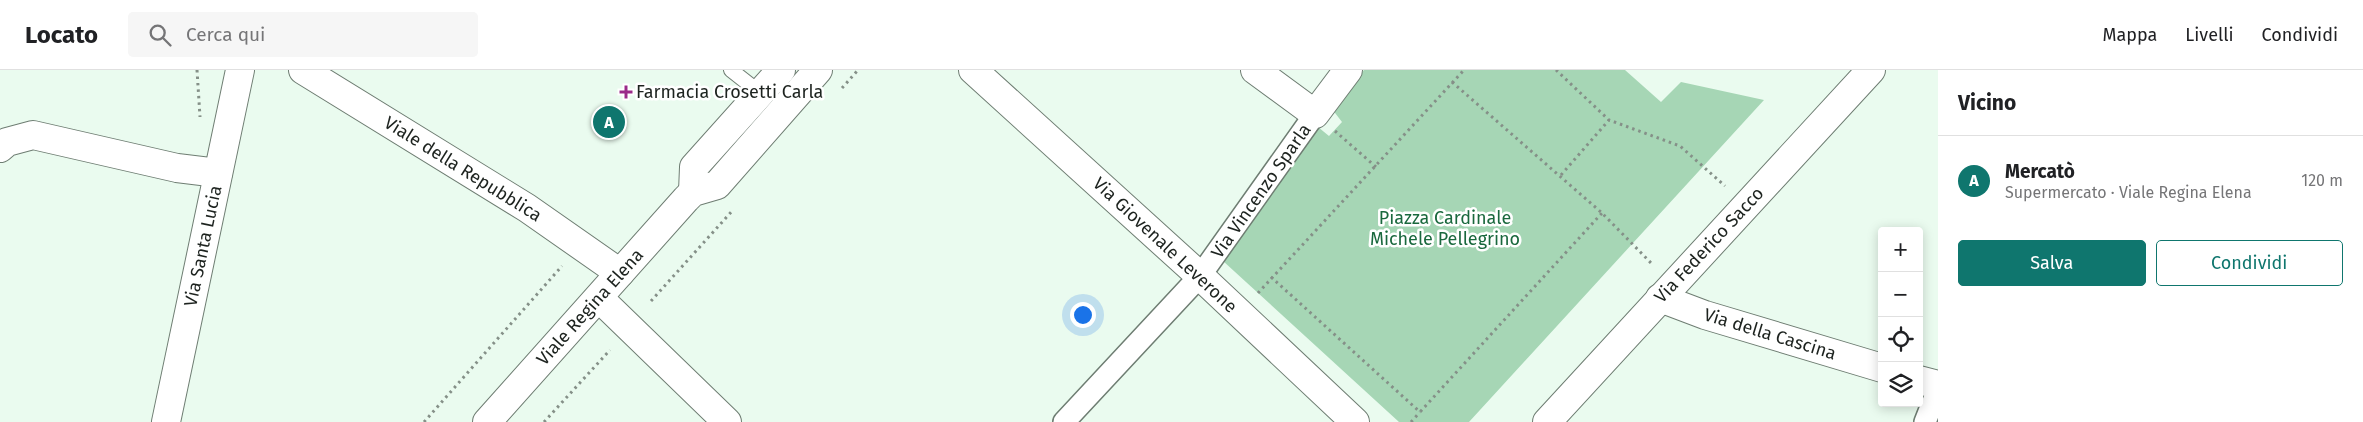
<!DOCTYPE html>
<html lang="it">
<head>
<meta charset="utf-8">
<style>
  :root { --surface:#fff; --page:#f6f6f6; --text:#202124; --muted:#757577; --line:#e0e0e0; --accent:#0f766e }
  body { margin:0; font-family:"Fira Sans",sans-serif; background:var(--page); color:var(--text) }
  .controls { position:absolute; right:15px; bottom:15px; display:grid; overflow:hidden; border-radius:5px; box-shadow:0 2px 12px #0003 }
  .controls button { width:45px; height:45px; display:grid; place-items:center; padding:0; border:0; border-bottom:1px solid var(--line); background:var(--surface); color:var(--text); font:25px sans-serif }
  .you { position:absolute; left:1082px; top:244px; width:18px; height:18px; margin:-12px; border:4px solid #fff; border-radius:50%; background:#1a73e8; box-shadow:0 0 0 8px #1a73e833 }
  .badge { display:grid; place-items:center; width:32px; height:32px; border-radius:50%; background:var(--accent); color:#fff; font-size:16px; font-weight:700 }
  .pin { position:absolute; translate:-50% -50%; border:2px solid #fff; box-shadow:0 1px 5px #0006 }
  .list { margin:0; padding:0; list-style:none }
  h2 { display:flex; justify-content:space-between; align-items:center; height:65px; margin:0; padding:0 20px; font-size:21px }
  h2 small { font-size:16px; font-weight:400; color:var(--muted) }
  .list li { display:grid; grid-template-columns:32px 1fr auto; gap:15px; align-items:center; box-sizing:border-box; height:90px; padding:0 20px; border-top:1px solid var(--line) }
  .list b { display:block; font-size:19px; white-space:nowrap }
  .list p { margin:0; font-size:16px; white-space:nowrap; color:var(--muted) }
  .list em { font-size:16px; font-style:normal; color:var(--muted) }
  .actions { display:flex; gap:10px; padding:15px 20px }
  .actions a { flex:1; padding:11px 0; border:1px solid var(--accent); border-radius:5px; text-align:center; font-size:18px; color:var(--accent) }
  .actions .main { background:var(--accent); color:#fff }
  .icon { flex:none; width:28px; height:28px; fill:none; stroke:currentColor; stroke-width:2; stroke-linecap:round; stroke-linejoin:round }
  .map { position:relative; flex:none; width:1938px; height:352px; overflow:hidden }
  header { display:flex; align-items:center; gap:30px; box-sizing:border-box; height:70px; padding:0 25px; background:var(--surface); border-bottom:1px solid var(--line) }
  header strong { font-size:24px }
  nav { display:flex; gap:28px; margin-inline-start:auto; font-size:18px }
  .search { width:350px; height:45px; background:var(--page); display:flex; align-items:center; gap:12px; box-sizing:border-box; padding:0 18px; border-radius:5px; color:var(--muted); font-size:19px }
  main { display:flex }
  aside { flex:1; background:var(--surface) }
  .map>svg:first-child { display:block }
</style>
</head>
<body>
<header>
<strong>Locato</strong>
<div class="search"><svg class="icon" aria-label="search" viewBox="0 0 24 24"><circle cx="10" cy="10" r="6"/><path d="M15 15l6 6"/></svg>Cerca qui</div>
<nav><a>Mappa</a><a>Livelli</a><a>Condividi</a></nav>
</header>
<main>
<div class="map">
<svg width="1938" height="352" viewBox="0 0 1938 352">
  <rect width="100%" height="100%" fill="#eafbef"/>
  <path fill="#a6d6b5" d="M1364,0H1625L1661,32L1681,12L1764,30L1469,352H1399L1223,191L1318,57L1329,66L1342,52L1332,39Z"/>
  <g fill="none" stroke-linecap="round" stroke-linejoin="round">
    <defs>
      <path id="service" d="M731,0L764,26"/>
      <g id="pedestrian">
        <path d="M1064,352L1200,206L1315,44"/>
        <path d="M1925,352L1938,319"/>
      </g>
      <g id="minor">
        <path d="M303,0L527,138L620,203"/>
        <path d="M973,0L1200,206L1355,352"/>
        <path d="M1255,0L1315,44L1348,0"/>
        <path d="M0,78L7,72L33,65L177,98L218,103"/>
        <path d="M599,228L727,352"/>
        <path d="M1660,228L1705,245L1882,298"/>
        <path d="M1919,310L1938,315"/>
        <path d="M166,352L240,0"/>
        <path d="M1547,352L1871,0"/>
      </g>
      <g id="secondary">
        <path d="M693,122L694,97L781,0"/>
        <path d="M487,352L686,129L693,122L717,115L818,0"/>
      </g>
    </defs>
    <use href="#service" stroke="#6e7d72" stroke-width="16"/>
    <use href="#pedestrian" stroke="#6e7d72" stroke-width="24"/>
    <use href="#minor" stroke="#6e7d72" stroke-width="30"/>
    <use href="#secondary" stroke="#6e7d72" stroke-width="30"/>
    <g stroke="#859088" stroke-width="3" stroke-dasharray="2.5 4" stroke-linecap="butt">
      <path d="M197,0L200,47"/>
      <path d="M1556,0L1609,50L1680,76L1725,116"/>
      <path d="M1452,12L1602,143L1653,195"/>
      <path d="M842,18L858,0"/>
      <path d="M1335,61L1376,97"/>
      <path d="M1561,105L1609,50"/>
      <path d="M1271,207L1420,342L1602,143"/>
      <path d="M1258,223L1464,0"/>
      <path d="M651,231L733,140"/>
      <path d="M424,352L562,196"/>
      <path d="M544,352L610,280"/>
      <path d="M1411,352L1420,342"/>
    </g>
    <use href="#service" stroke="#fff" stroke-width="14"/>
    <use href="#pedestrian" stroke="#fff" stroke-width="21"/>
    <use href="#minor" stroke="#fff" stroke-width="28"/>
    <use href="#secondary" stroke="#fff" stroke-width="28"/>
  </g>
  <path fill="#9a2a89" stroke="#fff" stroke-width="2" d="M623.5 14.5h5v5h5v5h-5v5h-5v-5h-5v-5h5z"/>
  <g text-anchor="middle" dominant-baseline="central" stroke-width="5" stroke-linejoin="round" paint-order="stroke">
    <g font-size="18" fill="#1d231f" stroke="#fff" text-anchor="start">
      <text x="636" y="22">Farmacia Crosetti Carla</text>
    </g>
    <g font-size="18" fill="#1d231f" stroke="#fff">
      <text transform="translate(463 99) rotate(32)">Viale della Repubblica</text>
      <text transform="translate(1261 121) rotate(-55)">Via Vincenzo Sparla</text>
      <text transform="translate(1165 175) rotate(43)">Via Giovenale Leverone</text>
      <text transform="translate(1709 175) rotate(-47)">Via Federico Sacco</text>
      <text transform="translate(203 176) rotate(-78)">Via Santa Lucia</text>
      <text transform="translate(590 237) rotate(-48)">Viale Regina Elena</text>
      <text transform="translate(1770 264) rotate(17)">Via della Cascina</text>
    </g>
    <g font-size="18" fill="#19683d" stroke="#fff">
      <text x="1445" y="148">Piazza Cardinale<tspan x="1445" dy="21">Michele Pellegrino</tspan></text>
    </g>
  </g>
</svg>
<div class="controls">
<button>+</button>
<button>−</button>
<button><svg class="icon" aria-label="locate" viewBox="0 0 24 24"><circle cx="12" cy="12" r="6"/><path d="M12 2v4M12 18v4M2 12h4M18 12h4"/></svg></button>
<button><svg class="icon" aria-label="layers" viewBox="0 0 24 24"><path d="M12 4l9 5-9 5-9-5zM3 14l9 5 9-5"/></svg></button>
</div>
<div class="you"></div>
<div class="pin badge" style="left:609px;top:52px">A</div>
</div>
<aside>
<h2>Vicino<small></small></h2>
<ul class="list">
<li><span class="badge">A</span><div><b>Mercatò</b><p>Supermercato · Viale Regina Elena</p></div><em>120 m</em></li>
</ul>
<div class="actions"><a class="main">Salva</a><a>Condividi</a></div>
</aside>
</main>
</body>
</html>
